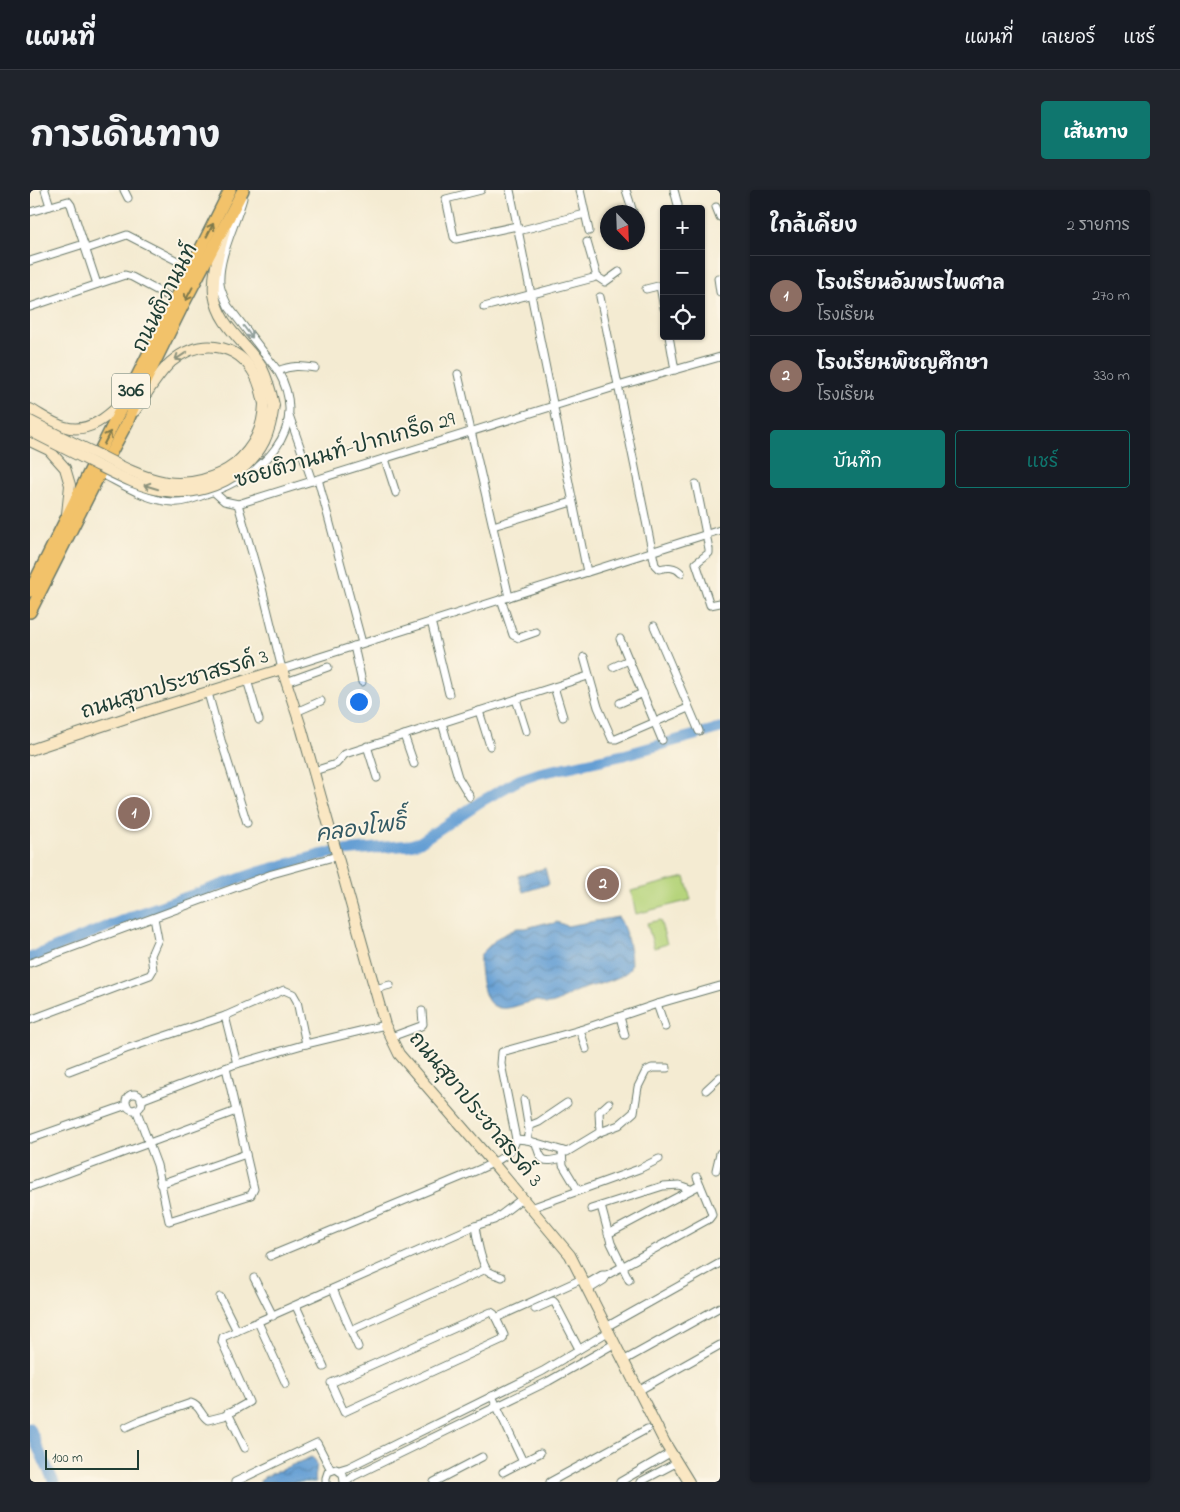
<!DOCTYPE html>
<html lang="th">
<head>
<meta charset="utf-8">
<style>
  :root { --surface:#171b24; --page:#20242c; --text:#f1f3f6; --muted:#9ea1a6; --line:#363941; --accent:#0f766e }
  body { margin:0; font-family:"Indie Flower","Playpen Sans Thai",sans-serif; background:var(--page); color:var(--text) }
  .controls { position:absolute; right:15px; top:15px; display:grid; overflow:hidden; border-radius:5px; box-shadow:0 1px 4px #0004 }
  .controls button { width:45px; height:45px; display:grid; place-items:center; padding:0; border:0; border-bottom:1px solid var(--line); background:var(--surface); color:var(--text); font:25px sans-serif }
  .compass { position:absolute; left:570px; top:15px; width:45px; height:45px; border-radius:50%; background:var(--surface); box-shadow:0 1px 4px #0004; rotate:157deg }
  .scale { position:absolute; left:15px; bottom:12px; width:94px; box-sizing:border-box; padding-left:5px; border:2px solid #1f3d34; border-top:0; font-size:14px; line-height:18px; white-space:nowrap; color:#1f3d34; -webkit-text-stroke:4px #fcf5e5; paint-order:stroke }
  .you { position:absolute; left:328px; top:511px; width:18px; height:18px; margin:-12px; border:4px solid #fff; border-radius:50%; background:#1a73e8; box-shadow:0 0 0 8px #1a73e833 }
  .badge { display:grid; place-items:center; width:32px; height:32px; border-radius:50%; background:var(--accent); color:#fff; font-size:16px; font-weight:700 }
  .pin { position:absolute; translate:-50% -50%; border:2px solid #fff; box-shadow:0 1px 5px #0006 }
  .list { margin:0; padding:0; list-style:none }
  h2 { display:flex; justify-content:space-between; align-items:center; height:65px; margin:0; padding:0 20px; font-size:21px }
  h2 small { font-size:16px; font-weight:400; color:var(--muted) }
  .list li { display:grid; grid-template-columns:32px 1fr auto; gap:15px; align-items:center; box-sizing:border-box; height:80px; padding:0 20px; border-top:1px solid var(--line) }
  .list b { display:block; font-size:19px; white-space:nowrap }
  .list p { margin:0; font-size:16px; white-space:nowrap; color:var(--muted) }
  .list em { font-size:16px; font-style:normal; color:var(--muted) }
  .actions { display:flex; gap:10px; padding:15px 20px }
  .actions a { flex:1; padding:11px 0; border:1px solid var(--accent); border-radius:5px; text-align:center; font-size:18px; color:var(--accent) }
  .actions .main { background:var(--accent); color:#fff }
  .icon { flex:none; width:28px; height:28px; fill:none; stroke:currentColor; stroke-width:2; stroke-linecap:round; stroke-linejoin:round }
  .map { position:relative; flex:none; width:690px; height:1292px; overflow:hidden; border-radius:5px }
  header { display:flex; align-items:center; gap:30px; box-sizing:border-box; height:70px; padding:0 25px; background:var(--surface); border-bottom:1px solid var(--line) }
  header strong { font-size:24px }
  nav { display:flex; gap:28px; margin-inline-start:auto; font-size:18px }
  .intro { display:flex; align-items:center; justify-content:space-between; box-sizing:border-box; height:120px; padding:0 30px }
  h1 { margin:0; font-size:35px }
  .button { padding:12px 22px; border-radius:5px; background:var(--accent); color:#fff; font-size:18px; font-weight:700 }
  main { display:flex; gap:30px; padding:0 30px }
  aside { flex:1; background:var(--surface); border-radius:5px; box-shadow:0 1px 4px #0004 }
  .map>svg:first-child { display:block }
</style>
</head>
<body>
<header>
<strong>แผนที่</strong>
<nav><a>แผนที่</a><a>เลเยอร์</a><a>แชร์</a></nav>
</header>
<div class="intro"><h1>การเดินทาง</h1><a class="button">เส้นทาง</a></div>
<main>
<div class="map">
<svg width="690" height="1292" viewBox="0 0 690 1292">
  <defs>
    <pattern id="water-waves" width="16" height="10" patternUnits="userSpaceOnUse" patternTransform="scale(1.25)"><rect width="16" height="10" fill="#659fd4"/><path d="M0 5q4-4 8 0t8 0" fill="none" stroke="#5383ad"/></pattern>
  </defs>
  <rect width="100%" height="100%" fill="#fcf5e5"/>
  <filter id="ink" filterUnits="userSpaceOnUse"><feTurbulence type="fractalNoise" baseFrequency=".02" numOctaves="2"/><feDisplacementMap in="SourceGraphic" scale="10" xChannelSelector="R" yChannelSelector="G"/><feConvolveMatrix kernelMatrix="1 2 1 2 8 2 1 2 1" color-interpolation-filters="sRGB"/></filter>
  <filter id="wash" filterUnits="userSpaceOnUse"><feTurbulence type="fractalNoise" baseFrequency=".0096" numOctaves="4" result="noise"/><feDisplacementMap in="SourceGraphic" scale="20" xChannelSelector="R" yChannelSelector="G"/><feGaussianBlur stdDeviation="1.12" result="paint"/><feColorMatrix in="noise" values="0 0 0 0 0 0 0 0 0 0 0 0 0 0 0 0 0 1.4 0 .05"/><feComposite in="paint" operator="in"/></filter>
  <g filter="url(#wash)">
    <rect width="100%" height="100%" fill="#f4ebd2"/>
    <g fill="#b6d47b" stroke="#6a8858">
      <path d="M655,687L661,710L606,724L601,701Z"/>
      <path d="M630,730L637,754L624,758L617,733Z"/>
    </g>
    <g fill="url(#water-waves)" stroke="#426e84">
      <path d="M515,678L519,694L493,702L488,686Z"/>
      <path d="M588,727C595,733 605,774 599,780C586,793 558,795 542,803C535,807 527,814 518,814C515,815 511,811 508,811C492,811 474,826 460,813C452,805 449,777 450,765L467,748L487,738H496L515,733L521,734L527,732L537,736Z"/>
      <path d="M281,1267C292,1272 283,1283 286,1292H229L234,1287Z"/>
    </g>
    <g fill="none" stroke-linecap="round" stroke-linejoin="round">
      <g stroke="#659fd4" stroke-width="11">
        <path d="M0,768L108,724L229,682L290,665L312,661L380,655L390,652L450,612L489,590L510,583L594,565L690,538"/>
        <path d="M0,1238L7,1256L24,1292"/>
      </g>
    </g>
  </g>
  <g filter="url(#ink)">
    <g fill="none" stroke-linecap="round" stroke-linejoin="round">
      <defs>
        <g id="street">
          <path d="M15,0L20,16"/>
          <path d="M94,0L98,8"/>
          <path d="M451,0L416,9L424,47L426,49L487,36"/>
          <path d="M480,0L557,382"/>
          <path d="M550,0L559,41"/>
          <path d="M596,0L603,22"/>
          <path d="M644,0L648,15"/>
          <path d="M686,17L690,27"/>
          <path d="M0,22L38,11L41,15L67,94"/>
          <path d="M488,41L555,24"/>
          <path d="M56,59L97,45L161,78"/>
          <path d="M0,71L54,54"/>
          <path d="M566,86L575,92L589,82"/>
          <path d="M688,88L690,102"/>
          <path d="M630,96L634,118"/>
          <path d="M616,99L632,95"/>
          <path d="M570,107L625,375L629,379C637,377 645,376 651,383"/>
          <path d="M0,117L95,85L102,87L145,110"/>
          <path d="M454,117L563,88L566,86V83L557,52"/>
          <path d="M639,146L645,180"/>
          <path d="M248,181C261,175 271,176 285,178"/>
          <path d="M428,184L479,407"/>
          <path d="M259,225L282,291"/>
          <path d="M355,269L366,303"/>
          <path d="M70,283C92,294 117,311 143,312C154,313 166,308 176,304C231,287 282,241 248,181L198,116C195,109 191,102 190,94C188,67 206,34 213,8"/>
          <path d="M288,289L332,453"/>
          <path d="M666,294L679,359V363L666,373L680,415L690,413"/>
          <path d="M184,302L194,311L208,314L588,196L690,167"/>
          <path d="M208,314L232,398L252,479L690,340"/>
          <path d="M463,336L542,312"/>
          <path d="M471,409L483,445L489,448L506,442"/>
          <path d="M401,431L419,504"/>
          <path d="M624,436L669,541"/>
          <path d="M590,449L632,550"/>
          <path d="M324,456L332,492"/>
          <path d="M554,467L568,517L582,549H586L658,518"/>
          <path d="M583,477L599,470"/>
          <path d="M217,490L229,530"/>
          <path d="M256,492L298,477"/>
          <path d="M524,497L533,527"/>
          <path d="M178,503L191,550L217,633"/>
          <path d="M486,509L496,541"/>
          <path d="M590,513L613,503"/>
          <path d="M449,521L460,556"/>
          <path d="M266,522L291,511"/>
          <path d="M412,533L428,587L440,607"/>
          <path d="M374,545L384,574"/>
          <path d="M337,556L347,588"/>
          <path d="M284,581L306,574L315,564L558,486"/>
          <path d="M0,773L242,684L307,666"/>
          <path d="M345,799L360,795"/>
          <path d="M627,814L635,837"/>
          <path d="M590,827L595,845"/>
          <path d="M0,830L120,785L123,780L121,765L128,749L124,728"/>
          <path d="M550,840L556,859"/>
          <path d="M361,847L391,836L393,834L392,821"/>
          <path d="M207,874L195,826L254,800L263,804L267,811L276,854"/>
          <path d="M39,881L96,859L195,826"/>
          <path d="M676,900L690,887"/>
          <circle cx="104" cy="912" r="8"/>
          <path d="M111,910L203,875L276,854L355,835"/>
          <path d="M494,910L499,940L497,950"/>
          <path d="M106,919L127,975L139,1031L221,1005L224,999L196,878"/>
          <path d="M499,936L509,932L537,913"/>
          <path d="M570,942L589,935L604,922L608,897L616,881L622,878H637"/>
          <path d="M0,949L97,915"/>
          <path d="M486,949L497,950L537,962L570,942L569,922L579,913"/>
          <path d="M506,953C511,972 513,973 532,968"/>
          <path d="M532,961L533,975L548,1000"/>
          <path d="M686,980L690,963"/>
          <path d="M130,994L216,964"/>
          <path d="M0,997L206,921"/>
          <path d="M571,1016L581,1053L599,1090"/>
          <path d="M501,1018L609,979L629,969"/>
          <path d="M561,1019L633,996L649,995L660,999"/>
          <path d="M445,1036C447,1049 450,1070 457,1080C461,1084 467,1085 472,1087"/>
          <path d="M578,1044L670,995"/>
          <path d="M240,1066L448,980C461,974 484,965 486,949L471,874L472,862L550,840L627,814L690,796"/>
          <path d="M224,1088L243,1126"/>
          <path d="M555,1095L572,1085H577L679,1029L682,1025L681,1021L667,987"/>
          <path d="M303,1099L328,1157"/>
          <path d="M558,1100L574,1090L577,1085"/>
          <path d="M190,1107L207,1141"/>
          <path d="M266,1116L294,1177"/>
          <path d="M505,1119L523,1111L525,1113L549,1159"/>
          <path d="M461,1122L464,1124L474,1145L473,1149L314,1222L301,1193Z"/>
          <path d="M466,1128L552,1089"/>
          <path d="M228,1132L256,1194"/>
          <path d="M576,1137L690,1073"/>
          <path d="M321,1140L456,1079"/>
          <path d="M593,1171L690,1117"/>
          <path d="M608,1201L690,1155"/>
          <path d="M462,1206L493,1272"/>
          <path d="M198,1223L215,1258"/>
          <path d="M96,1237L109,1231L161,1213C171,1216 170,1225 178,1230L194,1226L219,1212L192,1152L193,1147L445,1036L464,1030L493,1008"/>
          <path d="M309,1280L319,1277L513,1181L578,1142"/>
          <path d="M473,1282L510,1263"/>
          <path d="M205,1292L287,1253L301,1280"/>
          <path d="M296,1292V1288L298,1282L306,1279L313,1284L314,1292"/>
          <path d="M316,1292L324,1286L519,1191L584,1154"/>
          <path d="M404,1292L452,1267"/>
          <path d="M520,1292L617,1239"/>
          <path d="M590,1292L640,1263"/>
          <path d="M610,1292L646,1273"/>
        </g>
        <g id="secondary">
          <path d="M195,40C190,60 182,83 184,104C189,137 216,152 232,178C238,190 241,202 244,215"/>
          <path d="M0,219C11,225 23,234 35,237C59,244 78,226 94,211"/>
          <path d="M105,221C116,205 127,185 141,172C169,148 207,152 225,185C230,194 232,204 234,214"/>
          <path d="M0,251L19,260L35,278L40,295L37,324"/>
          <path d="M0,560L120,520L252,479L272,540L355,835L369,864L463,973L540,1065L635,1253L659,1292"/>
        </g>
        <g id="primary">
          <path d="M0,401L200,0"/>
          <path d="M0,422L70,283L97,233L109,204L153,115L213,0"/>
        </g>
      </defs>
      <use href="#street" stroke="#6a7a6b" stroke-width="9"/>
      <use href="#secondary" stroke="#6a7a6b" stroke-width="12"/>
      <use href="#primary" stroke="#6a7a6b" stroke-width="14"/>
      <use href="#street" stroke="#fff" stroke-width="7"/>
      <use href="#secondary" stroke="#fae7c3" stroke-width="10"/>
      <use href="#primary" stroke="#f2c26a" stroke-width="11"/>
      <defs>
        <g id="secondary-bridge">
          <path d="M0,231C23,243 46,254 69,265C90,276 113,288 136,292C159,296 187,288 205,274C224,257 233,239 234,214"/>
          <path d="M0,241C22,252 43,263 65,274C87,285 111,298 136,301C161,305 191,297 211,280C233,261 240,244 244,215"/>
        </g>
      </defs>
      <use href="#secondary-bridge" stroke="#6a7a6b" stroke-width="12" stroke-linecap="butt"/>
      <use href="#secondary-bridge" stroke="#fae7c3" stroke-width="10"/>
    </g>
    <defs><path id="oneway-shaft" d="M-6 0H5M1.5-3L5.5 0L1.5 3" fill="none" stroke-width="1.6" stroke-linecap="round" stroke-linejoin="round" transform="scale(1.25)"/></defs>
    <g stroke="#7e794c">
      <use href="#oneway-shaft" transform="translate(180 40) rotate(-63)"/>
      <use href="#oneway-shaft" transform="translate(159 104) rotate(118)"/>
      <use href="#oneway-shaft" transform="translate(77 248) rotate(-63)"/>
    </g>
    <use stroke="#8f9e9a" href="#oneway-shaft" transform="translate(218 142) rotate(53)"/>
    <g stroke="#8c927c">
      <use href="#oneway-shaft" transform="translate(151 166) rotate(146)"/>
      <use href="#oneway-shaft" transform="translate(121 297) rotate(-163)"/>
    </g>
  </g>
  <g text-anchor="middle" dominant-baseline="central" stroke-width="4" stroke-linejoin="round" paint-order="stroke">
    <rect fill="#fcf5e5" stroke="#617469" stroke-width="1" x="82" y="183.5" width="38" height="35" rx="4"/>
    <g font-size="20" font-weight="bold" fill="#1f3d34">
      <text x="101" y="201">306</text>
    </g>
    <g font-size="21" fill="#1f3d34" stroke="#fcf5e5">
      <text transform="translate(136 108) rotate(-63)">ถนนติวานนท์</text>
      <text transform="translate(315 261) rotate(-16)">ซอยติวานนท์-ปากเกร็ด 29</text>
      <text transform="translate(145 495) rotate(-17)">ถนนสุขาประชาสรรค์ 3</text>
      <text transform="translate(445 920) rotate(50)">ถนนสุขาประชาสรรค์ 3</text>
    </g>
    <g font-size="22" font-style="italic" fill="#345a64" stroke="#fcf5e5">
      <text transform="translate(331 640) rotate(-8)">คลองโพธิ์</text>
    </g>
  </g>
</svg>
<div class="controls">
<button>+</button>
<button>−</button>
<button><svg class="icon" aria-label="locate" viewBox="0 0 24 24"><circle cx="12" cy="12" r="6"/><path d="M12 2v4M12 18v4M2 12h4M18 12h4"/></svg></button>
</div>
<svg class="compass" viewBox="-18 -18 36 36"><path d="M0-13l5 13h-10z" fill="#e53935"/><path d="M0 13l5-13h-10z" fill="#9ea1a6"/></svg>
<div class="scale">100 m</div>
<div class="you"></div>
<div class="pin badge" style="left:104px;top:623px;background:#8d6e63">1</div>
<div class="pin badge" style="left:573px;top:694px;background:#8d6e63">2</div>
</div>
<aside>
<h2>ใกล้เคียง<small>2 รายการ</small></h2>
<ul class="list">
<li><span class="badge" style="background:#8d6e63">1</span><div><b>โรงเรียนอัมพรไพศาล</b><p>โรงเรียน</p></div><em>270 m</em></li>
<li><span class="badge" style="background:#8d6e63">2</span><div><b>โรงเรียนพิชญศึกษา</b><p>โรงเรียน</p></div><em>330 m</em></li>
</ul>
<div class="actions"><a class="main">บันทึก</a><a>แชร์</a></div>
</aside>
</main>
</body>
</html>
